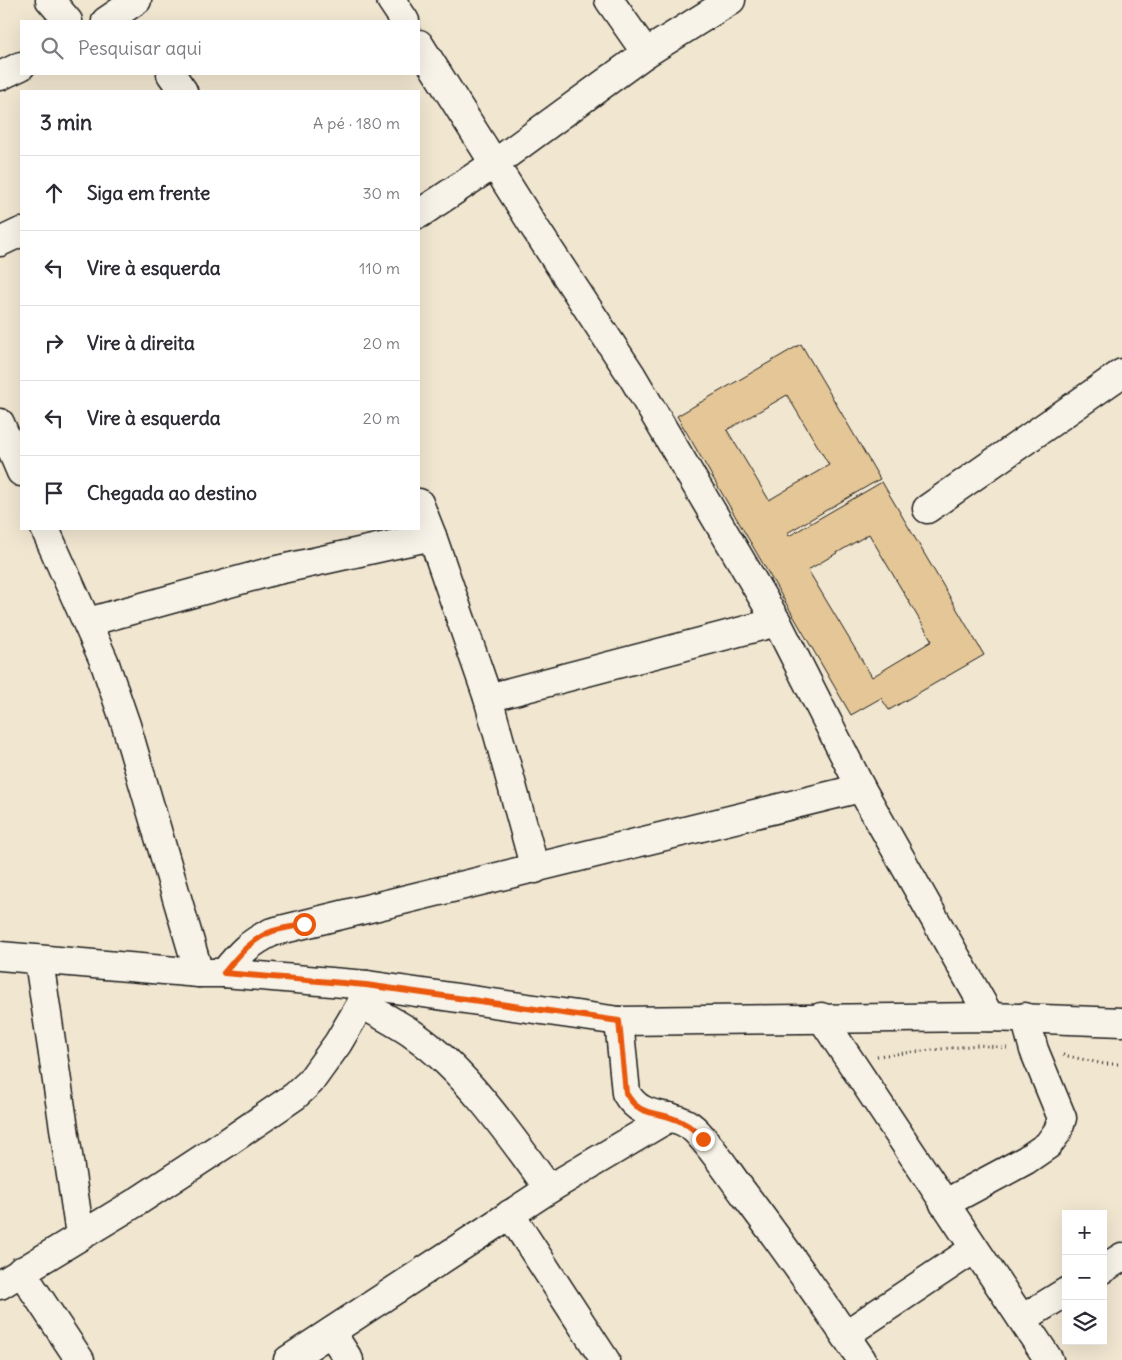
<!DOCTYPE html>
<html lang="pt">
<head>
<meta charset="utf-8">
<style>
  :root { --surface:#fff; --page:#f2f2f3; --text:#2b2b33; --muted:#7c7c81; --line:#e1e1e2 }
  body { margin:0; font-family:Delius,sans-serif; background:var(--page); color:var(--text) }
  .controls { position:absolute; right:15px; bottom:15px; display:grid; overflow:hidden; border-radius:0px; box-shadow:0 5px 20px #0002 }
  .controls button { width:45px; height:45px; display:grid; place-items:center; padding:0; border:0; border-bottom:1px solid var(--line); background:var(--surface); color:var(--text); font:25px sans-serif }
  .stop { position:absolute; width:15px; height:15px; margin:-11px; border:4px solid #ea580c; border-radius:50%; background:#fff }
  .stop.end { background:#ea580c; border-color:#fff; box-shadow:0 1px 5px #0008 }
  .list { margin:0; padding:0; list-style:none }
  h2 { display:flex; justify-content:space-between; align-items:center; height:65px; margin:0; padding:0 20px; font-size:21px }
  h2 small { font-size:16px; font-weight:400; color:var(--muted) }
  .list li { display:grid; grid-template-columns:32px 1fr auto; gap:15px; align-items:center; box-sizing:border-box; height:75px; padding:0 20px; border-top:1px solid var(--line) }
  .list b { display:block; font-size:19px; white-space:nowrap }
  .list em { font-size:16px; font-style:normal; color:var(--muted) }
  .icon { flex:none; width:28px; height:28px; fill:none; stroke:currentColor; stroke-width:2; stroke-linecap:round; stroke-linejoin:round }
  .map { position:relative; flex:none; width:1122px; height:1360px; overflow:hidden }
  .search { position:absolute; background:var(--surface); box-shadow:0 5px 20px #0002; left:20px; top:20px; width:400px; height:55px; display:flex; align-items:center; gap:12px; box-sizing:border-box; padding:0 18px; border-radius:0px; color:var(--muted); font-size:19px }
  .panel { position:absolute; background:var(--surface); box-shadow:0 5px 20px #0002; left:20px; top:90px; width:400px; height:440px; border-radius:0px }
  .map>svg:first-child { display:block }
</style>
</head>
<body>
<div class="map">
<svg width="1122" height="1360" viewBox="0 0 1122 1360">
  <rect width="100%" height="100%" fill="#f1e6d0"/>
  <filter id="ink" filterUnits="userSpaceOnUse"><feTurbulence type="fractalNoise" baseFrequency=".02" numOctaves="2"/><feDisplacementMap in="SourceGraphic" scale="10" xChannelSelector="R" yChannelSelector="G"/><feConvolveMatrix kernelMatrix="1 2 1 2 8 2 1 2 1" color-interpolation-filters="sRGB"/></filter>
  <g filter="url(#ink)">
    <path fill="#e4c697" stroke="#1c1c1c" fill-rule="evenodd" d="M801,344L880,479L787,533L789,536L882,482L984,655L889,710L881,698L851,715L677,416ZM787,395L829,465L769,500L727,430ZM869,534L932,641L872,677L808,570Z"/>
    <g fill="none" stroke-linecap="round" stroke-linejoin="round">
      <defs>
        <g id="minor">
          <path d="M50,0L68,21"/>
          <path d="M391,0L405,21"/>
          <path d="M609,0L646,53"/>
          <path d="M106,21L137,0"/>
          <path d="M419,44L533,225L632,376L777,622L861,788L990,1017"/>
          <path d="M171,74L183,91"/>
          <path d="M0,76L21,66"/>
          <path d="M419,214L494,164L646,53L731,0"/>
          <path d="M0,242L21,232"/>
          <path d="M0,423L21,472"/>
          <path d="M419,503L432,536L488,698L535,869"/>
          <path d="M927,509L1122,373"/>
          <path d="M45,529L104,661L126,725L199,973"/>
          <path d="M88,622L273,571L432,536"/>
          <path d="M488,698L777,622"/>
          <path d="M0,956L199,973H224L367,985L619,1021L990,1017L1122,1022"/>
          <path d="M39,961L80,1235"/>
          <path d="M224,973C240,953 249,943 272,932L861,788"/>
          <path d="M361,1004C379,1014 397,1023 414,1035C465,1070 513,1139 549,1189"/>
          <path d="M821,1017L1049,1360"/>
          <path d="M619,1021L626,1093C644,1125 676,1108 697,1132C715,1151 729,1174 745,1195C786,1249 824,1304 862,1360"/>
          <path d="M944,1204L1026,1160L1048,1145L1058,1131L1062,1118L1034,1050L1025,1017"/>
          <path d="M510,1214L605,1360"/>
          <path d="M1103,1269L1122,1257"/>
          <path d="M21,1271L80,1360"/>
          <path d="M0,1285L135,1203L225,1144L295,1096L310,1082L338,1043L361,1004L367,985"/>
          <path d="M1022,1319L1066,1292"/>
          <path d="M331,1332L349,1360"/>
          <path d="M845,1335L974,1249"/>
          <path d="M288,1360L549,1189L670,1117"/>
        </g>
      </defs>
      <use href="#minor" stroke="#1c1c1c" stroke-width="31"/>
      <g stroke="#1c1c1c" stroke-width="3" stroke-dasharray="1 4" stroke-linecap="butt">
        <path d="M1063,1055L1104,1064H1122"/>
        <path d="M877,1056L978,1045L1007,1048"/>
      </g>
      <use href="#minor" stroke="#f7f3e8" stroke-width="28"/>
    </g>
  </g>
  <g fill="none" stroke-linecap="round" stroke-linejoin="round" filter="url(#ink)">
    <path stroke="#ea580c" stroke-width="6" d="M304,924C294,927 282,928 273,931C251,939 238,956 224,973L366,985L619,1021L626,1093C638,1114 649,1111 669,1117C683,1121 694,1128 703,1139"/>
  </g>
</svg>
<div class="controls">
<button>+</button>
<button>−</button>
<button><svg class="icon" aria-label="layers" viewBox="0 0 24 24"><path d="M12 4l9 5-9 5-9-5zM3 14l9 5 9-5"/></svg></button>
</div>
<div class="stop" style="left:304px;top:924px"></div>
<div class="stop end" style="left:703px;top:1139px"></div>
<div class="search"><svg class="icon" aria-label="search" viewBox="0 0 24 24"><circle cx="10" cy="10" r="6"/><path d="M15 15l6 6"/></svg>Pesquisar aqui</div>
<section class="panel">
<h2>3 min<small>A pé · 180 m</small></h2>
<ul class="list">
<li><svg class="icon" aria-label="ahead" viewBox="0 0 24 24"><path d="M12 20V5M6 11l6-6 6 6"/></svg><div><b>Siga em frente</b></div><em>30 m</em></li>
<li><svg class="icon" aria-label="left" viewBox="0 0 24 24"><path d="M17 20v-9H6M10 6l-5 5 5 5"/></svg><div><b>Vire à esquerda</b></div><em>110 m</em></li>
<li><svg class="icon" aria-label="right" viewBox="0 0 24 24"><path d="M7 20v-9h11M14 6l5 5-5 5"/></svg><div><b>Vire à direita</b></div><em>20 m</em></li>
<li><svg class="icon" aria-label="left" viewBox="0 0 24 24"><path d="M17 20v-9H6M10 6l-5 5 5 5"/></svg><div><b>Vire à esquerda</b></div><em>20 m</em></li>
<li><svg class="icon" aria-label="arrive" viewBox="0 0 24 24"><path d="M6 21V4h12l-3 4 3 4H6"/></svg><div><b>Chegada ao destino</b></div></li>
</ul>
</section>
</div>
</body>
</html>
